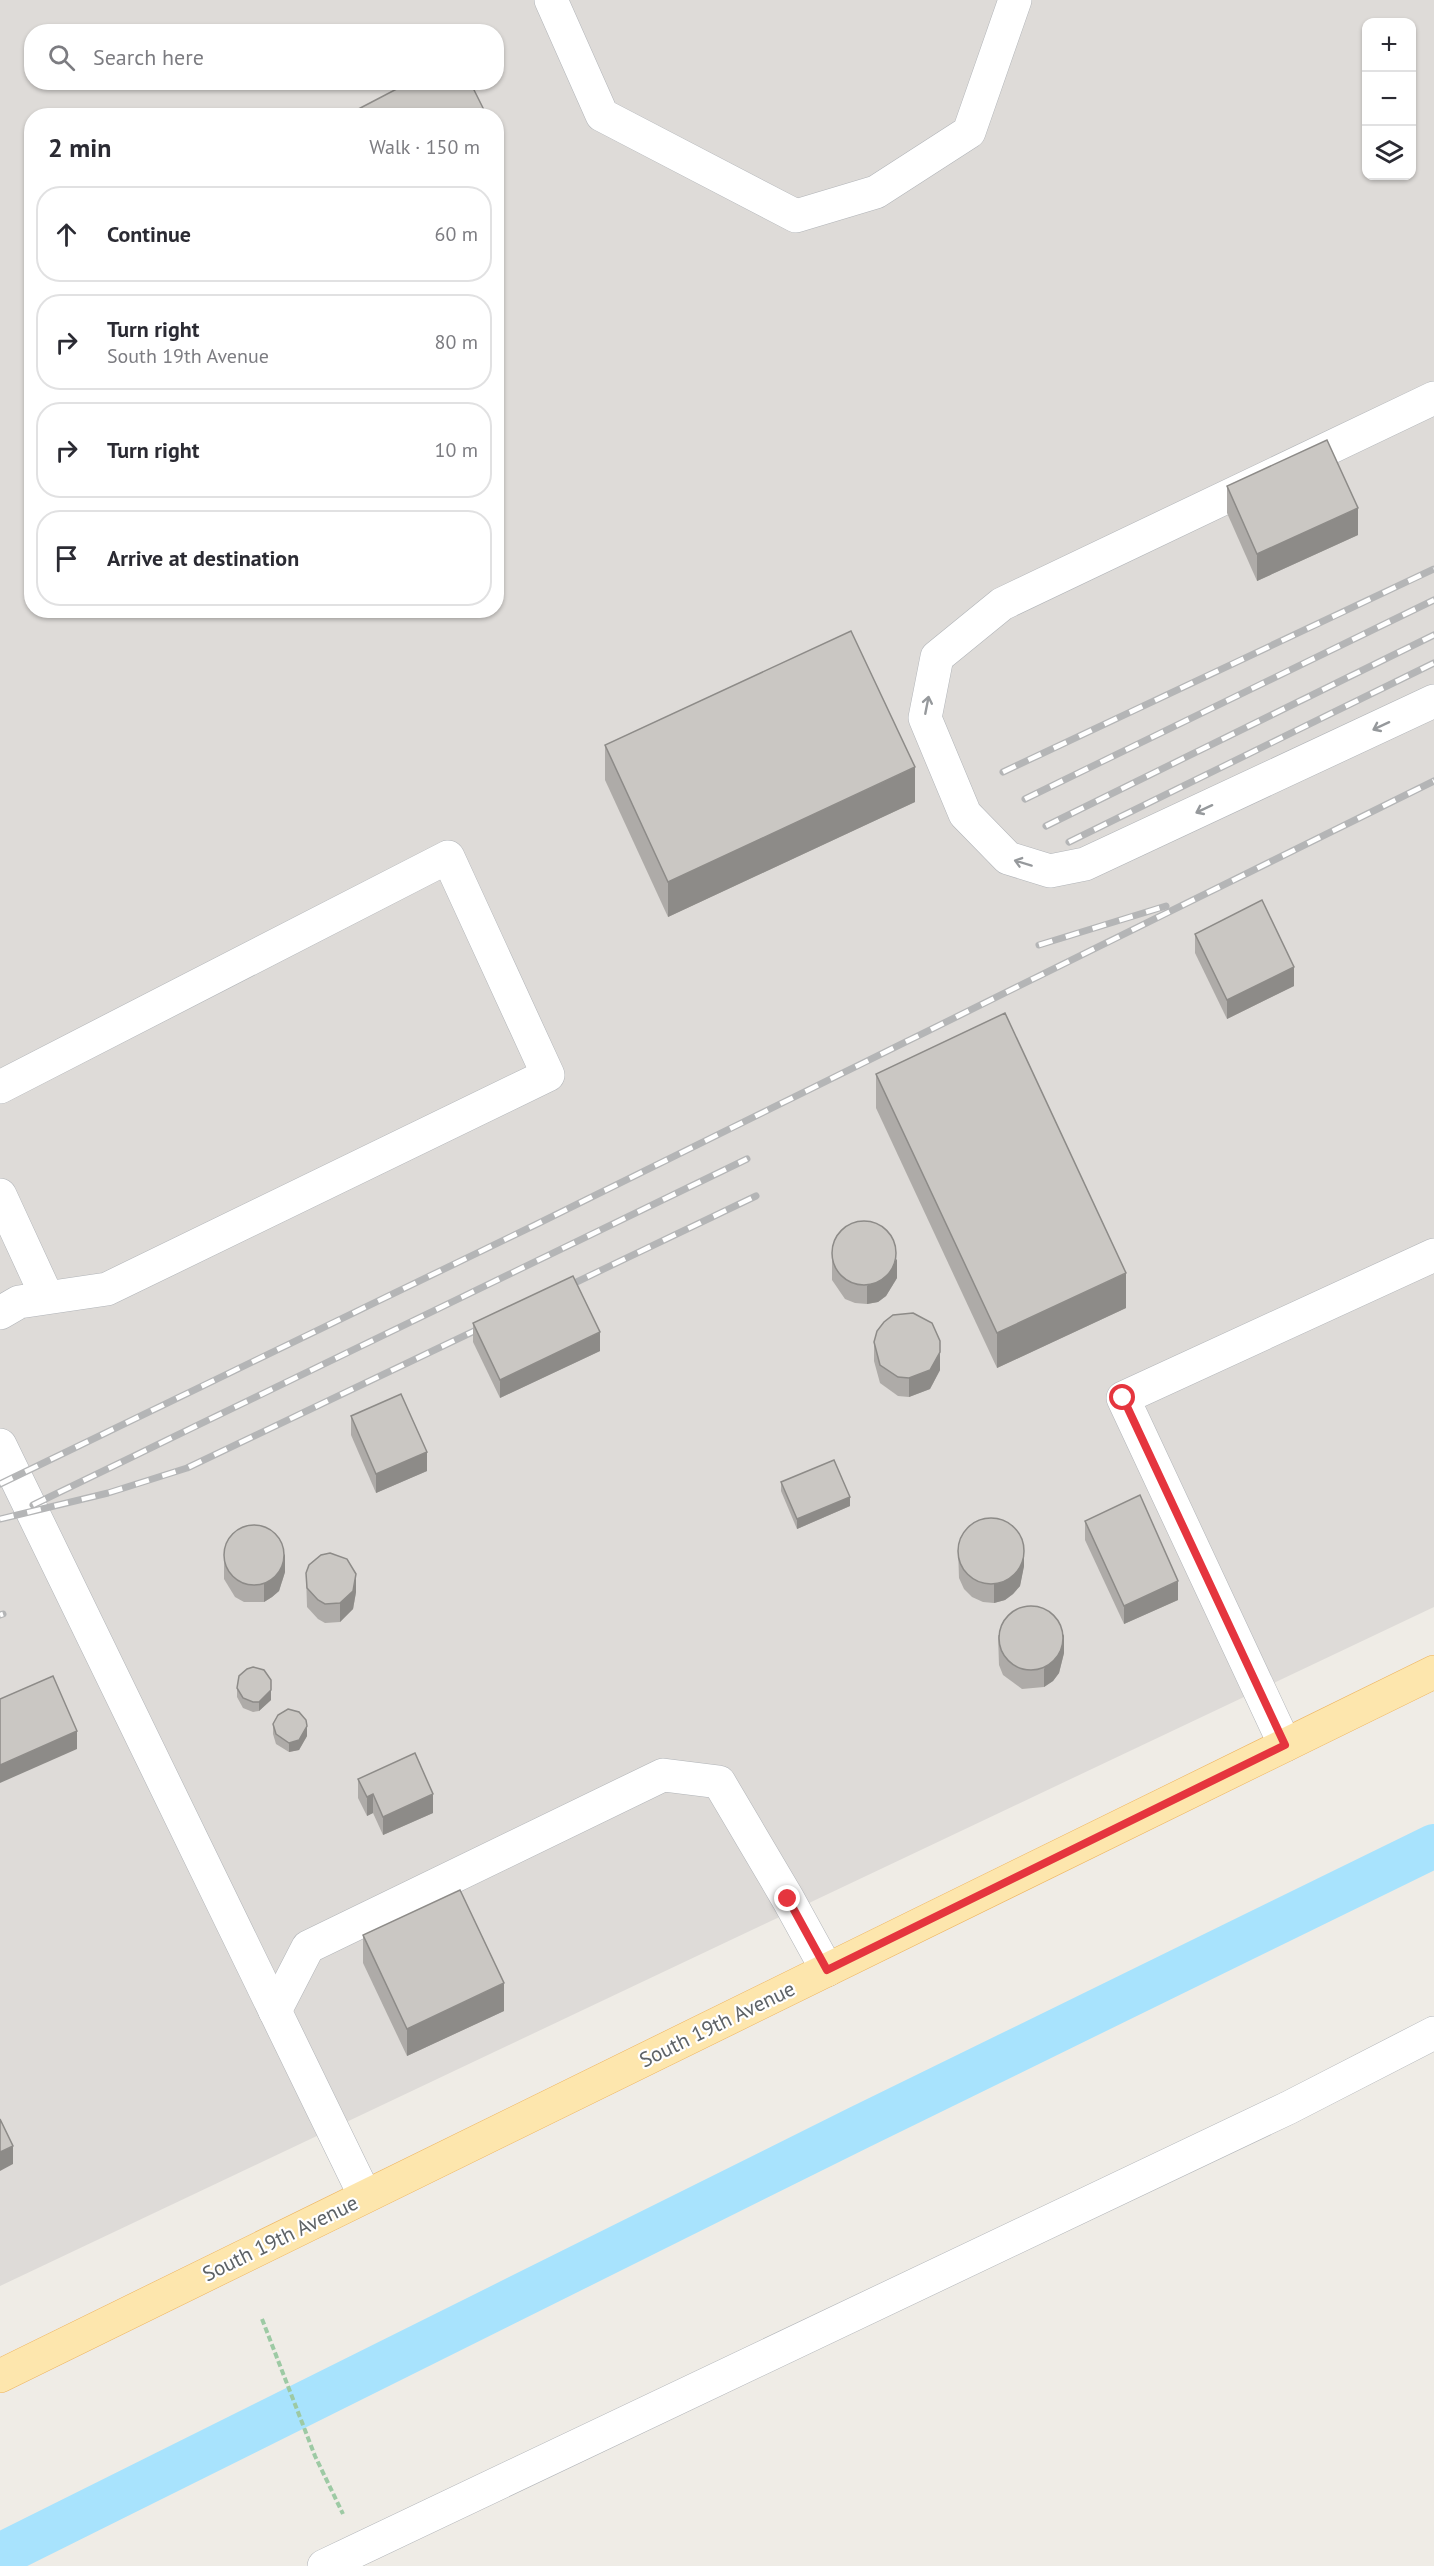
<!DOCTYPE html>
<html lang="en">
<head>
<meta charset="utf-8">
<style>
  :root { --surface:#fff; --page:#f2f2f3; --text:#2b2b33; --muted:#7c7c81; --line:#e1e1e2 }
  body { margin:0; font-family:"PT Sans",sans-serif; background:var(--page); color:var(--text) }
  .controls { position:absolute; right:18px; top:18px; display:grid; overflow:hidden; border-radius:12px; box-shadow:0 2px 4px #0004 }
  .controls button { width:54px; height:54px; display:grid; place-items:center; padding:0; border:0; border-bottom:2px solid var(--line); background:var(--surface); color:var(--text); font:30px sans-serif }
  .stop { position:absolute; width:18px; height:18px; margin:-14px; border:4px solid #e5353e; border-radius:50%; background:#fff }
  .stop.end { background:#e5353e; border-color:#fff; box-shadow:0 2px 6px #0008 }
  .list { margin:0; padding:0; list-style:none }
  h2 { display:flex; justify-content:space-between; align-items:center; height:78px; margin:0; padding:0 24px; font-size:26px }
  h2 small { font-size:20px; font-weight:400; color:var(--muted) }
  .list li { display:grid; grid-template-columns:39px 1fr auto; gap:18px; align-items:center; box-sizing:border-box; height:96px; margin:0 12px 12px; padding:0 12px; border:2px solid var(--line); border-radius:24px }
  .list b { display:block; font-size:22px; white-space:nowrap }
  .list p { margin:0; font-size:20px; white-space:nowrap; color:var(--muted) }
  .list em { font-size:20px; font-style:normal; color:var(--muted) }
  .icon { flex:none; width:33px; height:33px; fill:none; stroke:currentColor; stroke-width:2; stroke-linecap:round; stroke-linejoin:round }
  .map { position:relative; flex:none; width:1434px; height:2566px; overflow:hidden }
  .search { position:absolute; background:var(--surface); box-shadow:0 2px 4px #0004; left:24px; top:24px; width:480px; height:66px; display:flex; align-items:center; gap:15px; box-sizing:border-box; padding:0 21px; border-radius:24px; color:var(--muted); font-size:22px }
  .panel { position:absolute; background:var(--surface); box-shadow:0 2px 4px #0004; left:24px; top:108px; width:480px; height:510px; border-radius:24px }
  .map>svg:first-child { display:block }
</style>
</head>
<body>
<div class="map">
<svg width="1434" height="2566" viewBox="0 0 1434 2566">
  <rect width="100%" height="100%" fill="#efece6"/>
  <path fill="#dedbd8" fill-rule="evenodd" d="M0,0H1434V1607L0,2286ZM1366,22H1412V176H1366ZM32,32H496V82H32ZM32,116H496V610H32Z"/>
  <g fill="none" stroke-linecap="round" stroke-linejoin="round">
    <path stroke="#a8e3fd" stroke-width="44" d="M0,2555L858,2128L1434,1846"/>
    <defs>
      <g id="minor">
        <path d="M551,0L602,115L796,216L876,192L969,132L1015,0"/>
        <path d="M1434,398L1002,604L937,657L925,718L965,814L1008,858L1050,871L1085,864L1434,701"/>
        <path d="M0,1087L448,857L548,1075L107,1289L19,1302L0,1313"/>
        <path d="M0,1195L47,1297"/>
        <path d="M0,1445L365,2196"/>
        <path d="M1285,1745L1123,1398L1434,1255"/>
        <path d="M275,2011L308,1947L663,1775L719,1782L788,1899L827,1970"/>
        <path d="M324,2566L1288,2108L1434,2033"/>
      </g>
      <path id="major" d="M0,2376L1434,1672"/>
    </defs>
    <use href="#minor" stroke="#b1b4b8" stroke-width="34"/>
    <use href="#major" stroke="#eeb45f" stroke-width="34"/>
    <path stroke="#9dcaa4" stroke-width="4" stroke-dasharray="6 3" stroke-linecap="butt" d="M262,2319L315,2456L343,2514"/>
    <use href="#minor" stroke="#fff" stroke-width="33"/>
    <use href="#major" stroke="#fde6ad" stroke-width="33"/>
    <defs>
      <g id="rail">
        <path d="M1003,772L1434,569"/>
        <path d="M1025,799L1434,600"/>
        <path d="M1046,826L1434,635"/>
        <path d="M1069,842L1434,663"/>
        <path d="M1039,945L1166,906"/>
        <path d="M562,1289L756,1196"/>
        <path d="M0,1484L535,1225L1434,781"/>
        <path d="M33,1505L747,1159"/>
        <path d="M0,1519L108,1493L187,1468L489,1324"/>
        <path d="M0,1615L3,1614"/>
      </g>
    </defs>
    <use href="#rail" stroke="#b4b5b6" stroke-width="7"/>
    <use href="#rail" stroke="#fff" stroke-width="4.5" stroke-dasharray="14" stroke-linecap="butt"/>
  </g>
  <g fill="#aeaba8">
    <path d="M1227,486L1358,535L1257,581L1227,513Z"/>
    <path d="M605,745L915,802L668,917L605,780Z"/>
    <path d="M1195,934L1294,986L1227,1019L1195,953Z"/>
    <path d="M876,1074L1126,1308L997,1368L876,1108Z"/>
    <path d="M832,1250L897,1278L886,1296L878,1302L867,1304L855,1303L845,1299L832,1280Z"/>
    <path d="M473,1323L600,1351L500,1398L473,1342Z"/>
    <path d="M874,1342L940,1370L930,1389L909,1397L898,1396L880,1383L874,1361Z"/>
    <path d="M351,1416L427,1471L376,1493L351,1435Z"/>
    <path d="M781,1482L850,1506L797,1529L781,1491Z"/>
    <path d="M1085,1521L1178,1600L1124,1624L1085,1540Z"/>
    <path d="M958,1548L1024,1566L1020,1586L1013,1594L1005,1600L994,1603L983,1602L972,1597L964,1589L959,1578Z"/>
    <path d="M224,1560L285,1572L279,1591L272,1597L264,1602H244L235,1597L224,1579Z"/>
    <path d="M306,1573L356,1592L353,1609L340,1622L325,1623L318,1619L307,1607Z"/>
    <path d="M998,1635L1064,1653L1059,1673L1053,1681L1044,1687L1022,1689L1003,1675L999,1665Z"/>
    <path d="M271,1680V1700L259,1711L253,1712L243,1708L237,1697V1688Z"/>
    <path d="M273,1724L307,1736L299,1750L289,1752L276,1744L273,1734Z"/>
    <path d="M358,1779L433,1813L383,1835L373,1813L367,1816L358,1798Z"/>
    <path d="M363,1935L504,2011L407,2056L363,1963Z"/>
  </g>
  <g fill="#8d8b88">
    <path d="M502,145V173L496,176V148Z"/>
    <path d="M1358,508V535L1257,581V554Z"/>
    <path d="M915,767V802L668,917V882Z"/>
    <path d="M1294,967V986L1227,1019V1000Z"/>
    <path d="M897,1259V1278L886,1296L878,1302L867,1304V1286Z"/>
    <path d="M1126,1273V1308L997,1368V1333Z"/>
    <path d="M600,1332V1351L500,1398V1380Z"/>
    <path d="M940,1341V1370L930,1389L909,1397V1378Z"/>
    <path d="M427,1452V1471L376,1493V1474Z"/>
    <path d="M850,1497V1506L797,1529V1519Z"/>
    <path d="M1024,1547V1566L1020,1586L1013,1594L1005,1600L994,1603V1584Z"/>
    <path d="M285,1554V1572L279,1591L272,1597L264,1602V1583Z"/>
    <path d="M356,1574V1592L353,1609L340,1622V1603Z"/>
    <path d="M1178,1581V1600L1124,1624V1606Z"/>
    <path d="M1064,1634V1653L1059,1673L1053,1681L1044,1687V1669Z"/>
    <path d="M271,1690V1700L259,1711V1702Z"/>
    <path d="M307,1726V1736L299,1750L289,1752V1743Z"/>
    <path d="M77,1731V1749L0,1783V1765Z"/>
    <path d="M373,1794V1813L367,1816V1797Z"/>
    <path d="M433,1794V1813L383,1835V1817Z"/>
    <path d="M504,1983V2011L407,2056V2029Z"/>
    <path d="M13,2146V2164L0,2171V2152Z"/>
  </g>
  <g fill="#cac7c3" stroke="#8d8b88" stroke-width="1.5">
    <path d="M410,82H470L487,116H345Z"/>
    <path d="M496,134L502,145L496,148Z"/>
    <path d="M1327,440L1358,508L1257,554L1227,486Z"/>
    <path d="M851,631L915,767L668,882L605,745Z"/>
    <path d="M1262,900L1294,967L1227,1000L1195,934Z"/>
    <path d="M1005,1013L1126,1273L997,1333L876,1074Z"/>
    <circle cx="864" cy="1253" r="32"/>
    <path d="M573,1276L600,1332L500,1380L473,1323Z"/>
    <path d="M913,1313L932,1323L940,1341V1352L930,1370L909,1378L898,1377L880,1365L874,1342L877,1331L884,1322L893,1315Z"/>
    <path d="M401,1394L427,1452L376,1474L351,1416Z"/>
    <path d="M834,1460L850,1497L797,1519L781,1482Z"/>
    <path d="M1140,1495L1178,1581L1124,1606L1085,1521Z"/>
    <circle cx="991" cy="1551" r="33"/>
    <circle cx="254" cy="1555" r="30"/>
    <path d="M330,1553L347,1559L356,1574L353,1591L340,1603L325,1604L318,1600L307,1588L306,1573L309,1565L321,1555Z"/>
    <circle cx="1031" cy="1638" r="32"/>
    <path d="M253,1667L264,1670L271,1680V1690L259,1702H253L243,1698L237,1688L239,1676L247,1669Z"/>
    <path d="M53,1676L77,1731L0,1765V1699Z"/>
    <path d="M288,1709L299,1712L306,1720L307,1726L299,1740L289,1743L276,1734L273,1724L278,1715Z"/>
    <path d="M415,1753L433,1794L383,1817L373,1794L367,1797L358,1779Z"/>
    <path d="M460,1890L504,1983L407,2029L363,1935Z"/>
    <path d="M0,2119L13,2146L0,2152Z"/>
  </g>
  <defs><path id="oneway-shaft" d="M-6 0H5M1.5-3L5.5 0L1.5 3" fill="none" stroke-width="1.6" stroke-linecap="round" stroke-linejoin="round" transform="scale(1.5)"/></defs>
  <g stroke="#96999c">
    <use href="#oneway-shaft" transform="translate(927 705) rotate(-79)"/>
    <use href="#oneway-shaft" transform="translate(1381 726) rotate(155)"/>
    <use href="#oneway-shaft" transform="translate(1204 809) rotate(155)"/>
    <use href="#oneway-shaft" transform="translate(1023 863) rotate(-163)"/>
  </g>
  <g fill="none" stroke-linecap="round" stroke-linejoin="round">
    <path stroke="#e5353e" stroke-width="8" d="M788,1899L827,1970L1285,1745L1123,1398"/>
  </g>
  <g text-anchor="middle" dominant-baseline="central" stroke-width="4.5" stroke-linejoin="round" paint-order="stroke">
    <g font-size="21" fill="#5d6266" stroke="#fff">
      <text transform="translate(717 2024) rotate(-26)">South 19th Avenue</text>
      <text transform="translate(280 2238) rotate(-26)">South 19th Avenue</text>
    </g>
  </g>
</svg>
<div class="controls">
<button>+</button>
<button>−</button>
<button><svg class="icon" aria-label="layers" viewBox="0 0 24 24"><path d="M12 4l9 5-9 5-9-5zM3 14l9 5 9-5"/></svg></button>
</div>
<div class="stop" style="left:1123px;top:1398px"></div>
<div class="stop end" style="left:788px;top:1899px"></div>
<div class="search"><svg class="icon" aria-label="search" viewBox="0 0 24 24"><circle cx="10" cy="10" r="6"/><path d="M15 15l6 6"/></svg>Search here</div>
<section class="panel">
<h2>2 min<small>Walk · 150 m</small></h2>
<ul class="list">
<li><svg class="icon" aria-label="ahead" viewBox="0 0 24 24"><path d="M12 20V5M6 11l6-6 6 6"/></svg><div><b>Continue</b></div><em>60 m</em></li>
<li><svg class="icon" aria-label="right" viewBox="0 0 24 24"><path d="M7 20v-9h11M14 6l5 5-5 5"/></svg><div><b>Turn right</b><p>South 19th Avenue</p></div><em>80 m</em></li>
<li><svg class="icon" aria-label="right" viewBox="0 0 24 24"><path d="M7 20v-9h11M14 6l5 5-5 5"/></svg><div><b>Turn right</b></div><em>10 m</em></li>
<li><svg class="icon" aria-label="arrive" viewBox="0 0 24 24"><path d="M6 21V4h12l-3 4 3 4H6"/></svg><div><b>Arrive at destination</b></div></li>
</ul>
</section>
</div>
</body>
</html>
